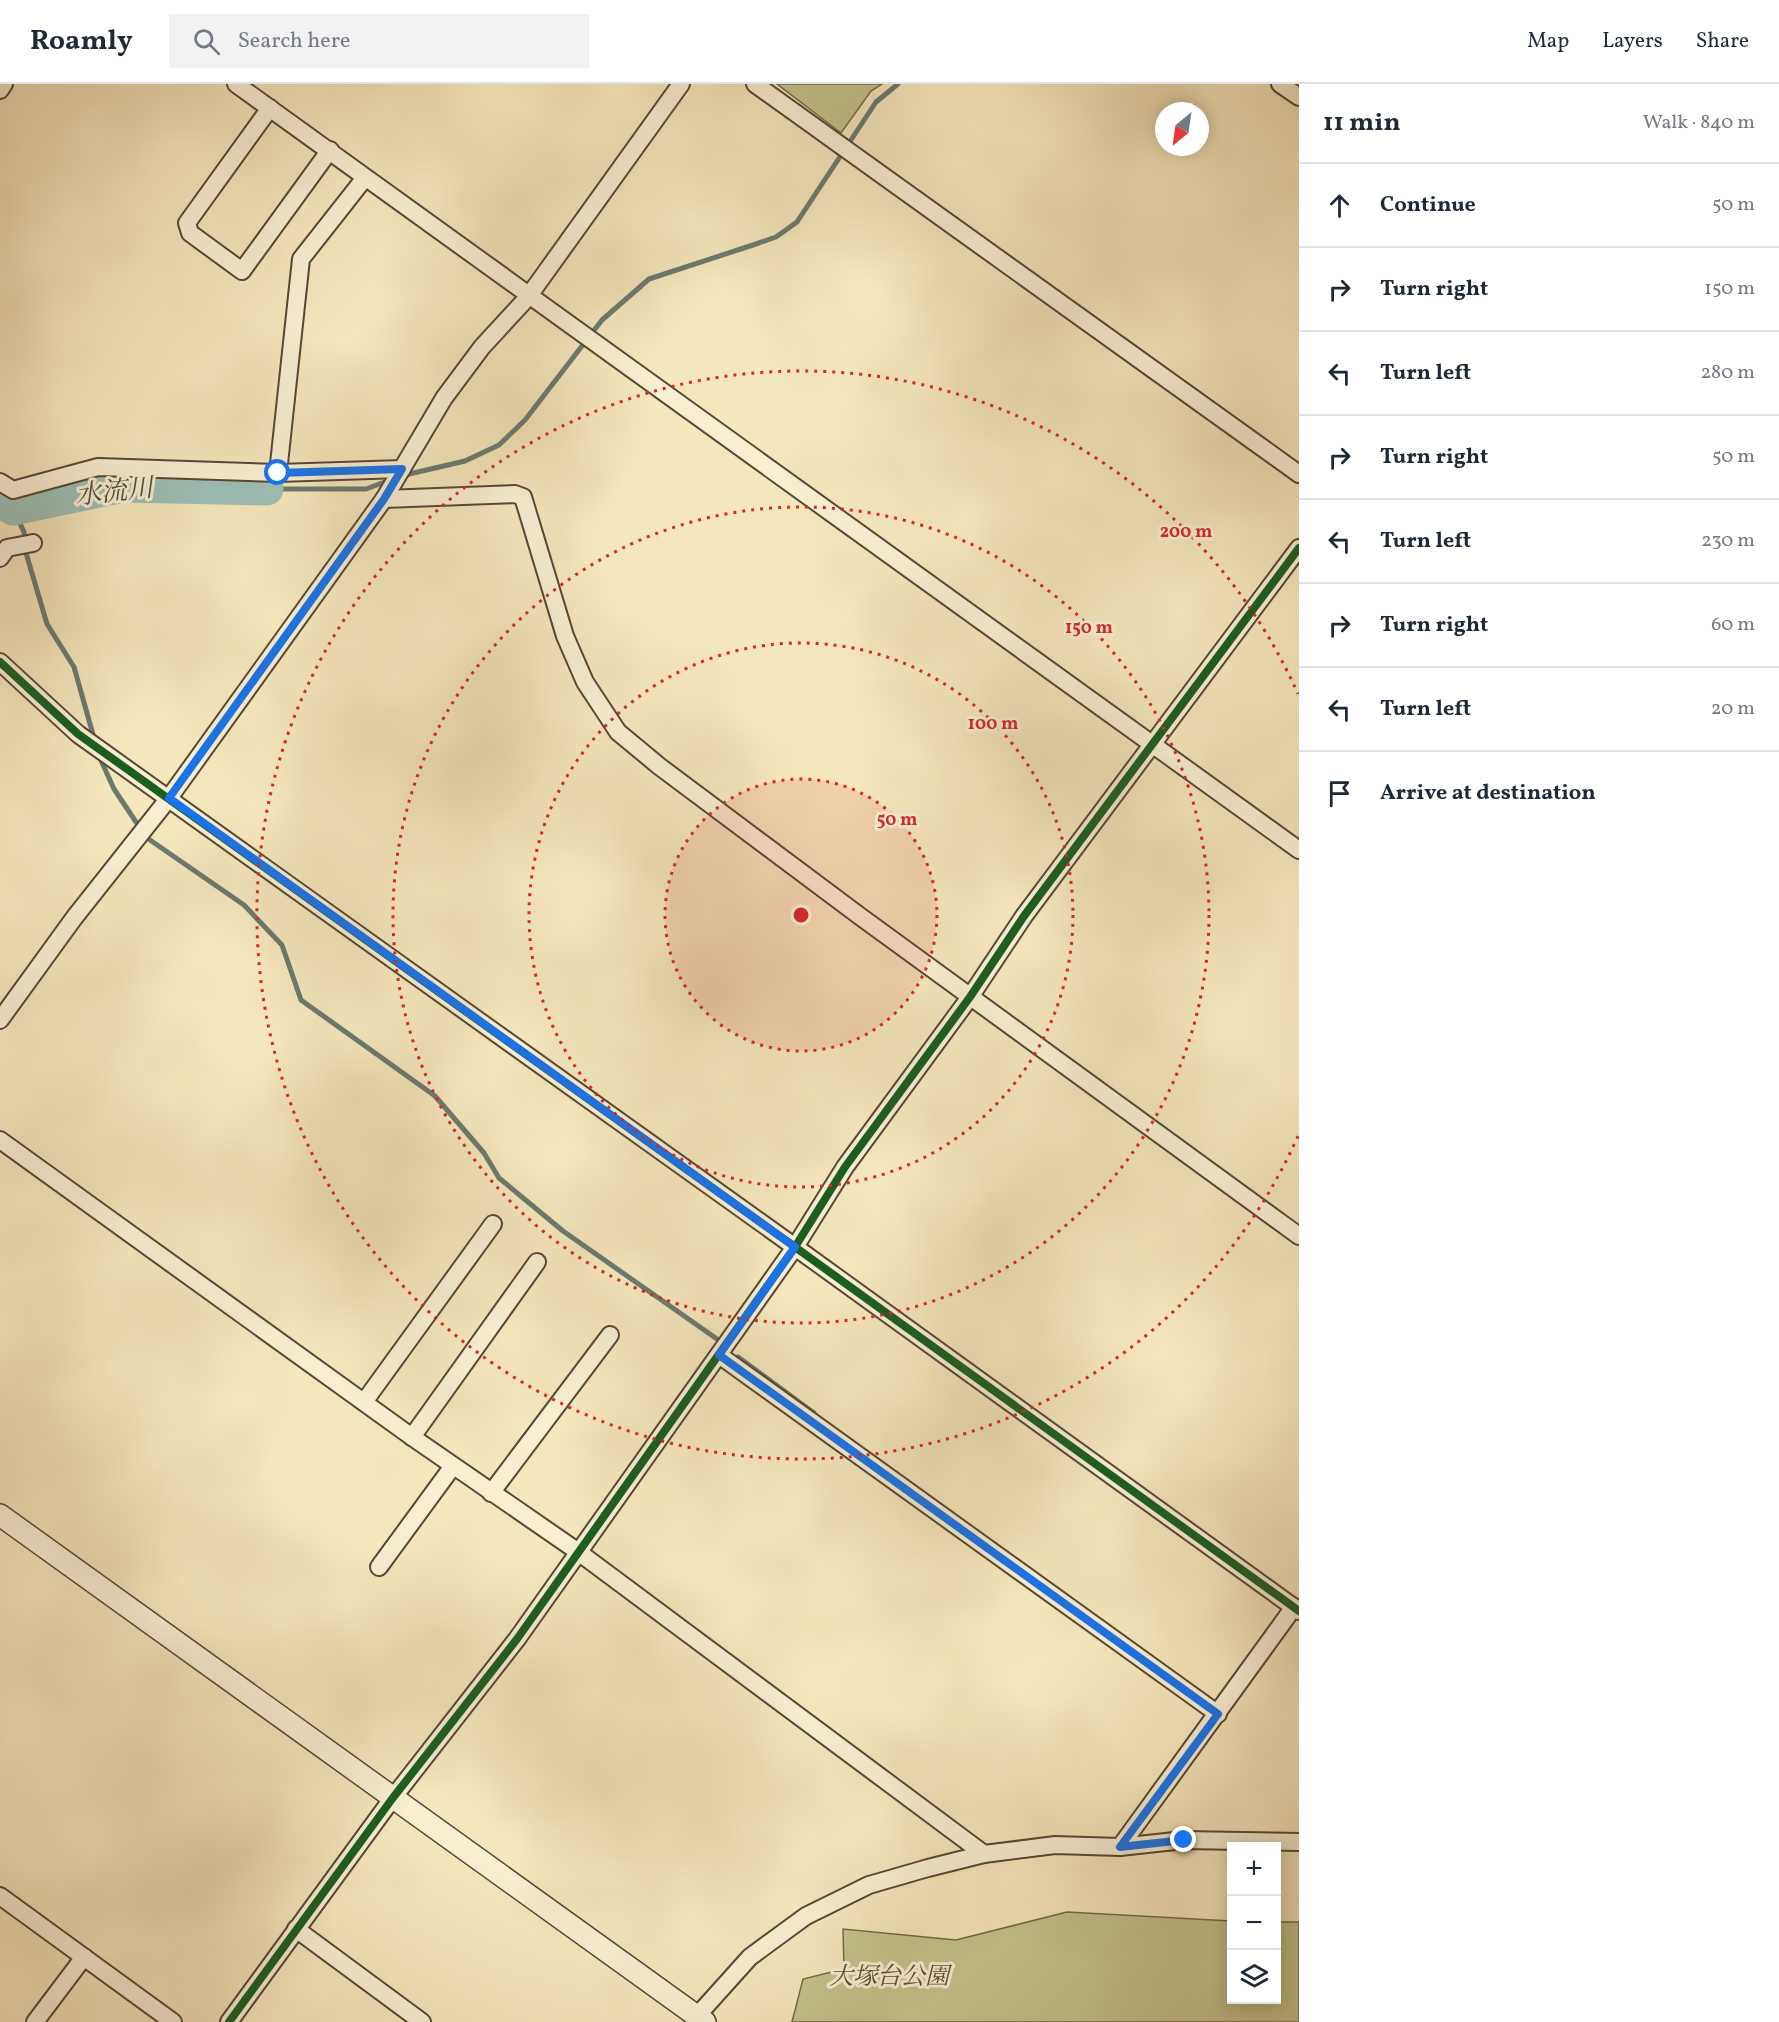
<!DOCTYPE html>
<html lang="en">
<head>
<meta charset="utf-8">
<style>
  :root { --surface:#fff; --page:#f2f2f3; --text:#1f2937; --muted:#747a83; --line:#e0e1e3 }
  body { margin:0; font-family:Vollkorn,"Noto Serif JP",serif; background:var(--page); color:var(--text) }
  .controls { position:absolute; right:18px; bottom:18px; display:grid; overflow:hidden; border-radius:0px; box-shadow:0 3px 15px #0003 }
  .controls button { width:54px; height:54px; display:grid; place-items:center; padding:0; border:0; border-bottom:2px solid var(--line); background:var(--surface); color:var(--text); font:30px sans-serif }
  .compass { position:absolute; left:1155px; top:18px; width:54px; height:54px; border-radius:50%; background:var(--surface); box-shadow:0 3px 15px #0003; rotate:209deg }
  .stop { position:absolute; width:18px; height:18px; margin:-14px; border:4px solid #1a73e8; border-radius:50%; background:#fff }
  .stop.end { background:#1a73e8; border-color:#fff; box-shadow:0 2px 6px #0008 }
  .list { margin:0; padding:0; list-style:none }
  h2 { display:flex; justify-content:space-between; align-items:center; height:78px; margin:0; padding:0 24px; font-size:26px }
  h2 small { font-size:20px; font-weight:400; color:var(--muted) }
  .list li { display:grid; grid-template-columns:39px 1fr auto; gap:18px; align-items:center; box-sizing:border-box; height:84px; padding:0 24px; border-top:2px solid var(--line) }
  .list b { display:block; font-size:22px; white-space:nowrap }
  .list em { font-size:20px; font-style:normal; color:var(--muted) }
  .icon { flex:none; width:33px; height:33px; fill:none; stroke:currentColor; stroke-width:2; stroke-linecap:round; stroke-linejoin:round }
  .map { position:relative; flex:none; width:1299px; height:1938px; overflow:hidden }
  header { display:flex; align-items:center; gap:36px; box-sizing:border-box; height:84px; padding:0 30px; background:var(--surface); border-bottom:2px solid var(--line) }
  header strong { font-size:28px }
  nav { display:flex; gap:33px; margin-inline-start:auto; font-size:21px }
  .search { width:420px; height:54px; background:var(--page); display:flex; align-items:center; gap:15px; box-sizing:border-box; padding:0 21px; border-radius:0px; color:var(--muted); font-size:22px }
  main { display:flex }
  aside { flex:1; background:var(--surface) }
  .map>svg:first-child { display:block }
</style>
</head>
<body>
<header>
<strong>Roamly</strong>
<div class="search"><svg class="icon" aria-label="search" viewBox="0 0 24 24"><circle cx="10" cy="10" r="6"/><path d="M15 15l6 6"/></svg>Search here</div>
<nav><a>Map</a><a>Layers</a><a>Share</a></nav>
</header>
<main>
<div class="map">
<svg width="1299" height="1938" viewBox="0 0 1299 1938">
  <rect width="100%" height="100%" fill="#f5e7bc"/>
  <filter id="stains"><feTurbulence type="fractalNoise" baseFrequency=".00333" numOctaves="4"/><feColorMatrix values="0 0 0 0 .2 0 0 0 0 .09 0 0 0 0 .02 0 0 0 .5 -.17"/></filter>
  <radialGradient id="worn" r=".72"><stop offset=".6" stop-color="#630" stop-opacity="0"/><stop offset="1" stop-color="#630" stop-opacity=".3"/></radialGradient>
  <g fill="#c4c38b" stroke="#726b48" stroke-width="1.5">
    <path d="M777,0H882L871,7L841,49Z"/>
    <path d="M1067,1828L1231,1837L1232,1916H1276L1277,1838H1299V1938H792L803,1895L844,1885L843,1845L956,1856Z"/>
  </g>
  <g fill="none" stroke-linecap="round" stroke-linejoin="round">
    <g stroke="#6b7a70" stroke-width="5">
      <path d="M405,391L465,377L499,361L525,336L602,236L649,195L753,161L776,153L797,138L876,18L898,0"/>
      <path d="M267,405H366L390,396"/>
      <path d="M13,425L24,448L26,469L47,540L74,583L94,654"/>
      <path d="M99,672L114,705L136,738"/>
      <path d="M150,756L244,821L282,861L301,916L435,1012L484,1069L499,1094L563,1147L717,1255"/>
      <path d="M738,1273L814,1329"/>
    </g>
    <path stroke="#9dbfb7" stroke-width="33" d="M0,418L13,425L123,402L267,405"/>
    <defs>
      <g id="minor">
        <path d="M236,0L1299,766"/>
        <path d="M755,0L1299,390"/>
        <path d="M1280,0L1299,13"/>
        <path d="M0,6L4,0"/>
        <path d="M270,24L187,139L190,149L242,187L330,66"/>
        <path d="M278,389L301,175L364,95"/>
        <path d="M0,398L13,406L98,383L278,389L402,385"/>
        <path d="M384,415L515,410L523,413L565,552L585,598L618,648L659,682L861,833L1299,1152"/>
        <path d="M0,474L7,464L33,459"/>
        <path d="M0,578L78,650L795,1163L1299,1527"/>
        <path d="M0,936L74,834L169,714L384,415L444,314L482,263L528,213L681,0"/>
        <path d="M0,1056L412,1353L577,1467L984,1770"/>
        <path d="M719,1271L1218,1630"/>
        <path d="M364,1318L493,1140"/>
        <path d="M412,1353L537,1178"/>
        <path d="M491,1409L610,1251"/>
        <path d="M379,1483L453,1382"/>
        <path d="M1120,1763L1294,1523"/>
        <path d="M0,1812L173,1938"/>
        <path d="M296,1845L422,1938"/>
        <path d="M697,1932L750,1873L806,1832L869,1801L928,1784L984,1770L1055,1761L1120,1763L1184,1756L1299,1758"/>
        <path d="M35,1938L84,1873"/>
        <path d="M229,1938L392,1715L517,1555L795,1163L845,1083L970,913L1024,832L1299,464"/>
      </g>
      <path id="tertiary" d="M0,1431L705,1938"/>
    </defs>
    <use href="#minor" stroke="#564834" stroke-width="20"/>
    <use href="#tertiary" stroke="#564834" stroke-width="24"/>
    <use href="#minor" stroke="#f8efd3" stroke-width="16"/>
    <use href="#tertiary" stroke="#f8efd3" stroke-width="21"/>
    <defs>
      <g id="cycleway">
        <path d="M0,578L78,650L795,1163L1299,1527"/>
        <path d="M229,1938L392,1715L517,1555L795,1163L845,1083L970,913L1024,832L1299,464"/>
      </g>
    </defs>
    <use href="#cycleway" stroke="#f8efd3" stroke-width="11"/>
    <use href="#cycleway" stroke="#1b5e20" stroke-width="8"/>
  </g>
  <g fill="none" stroke-linecap="round" stroke-linejoin="round">
    <path stroke="#1a73e8" stroke-width="8" d="M278,389L402,385L384,415L169,714L795,1163L719,1271L1218,1630L1120,1763L1184,1756"/>
  </g>
  <circle cx="801" cy="831" r="136" fill="#d62828" fill-opacity=".12"/>
  <g fill="none" stroke="#d62828" stroke-width="3" stroke-dasharray="3 6">
    <circle cx="801" cy="831" r="136"/>
    <circle cx="801" cy="831" r="272"/>
    <circle cx="801" cy="831" r="408"/>
    <path d="M1298 1052A544 544 0 1 1 1298 610"/>
  </g>
  <g text-anchor="middle" dominant-baseline="central" stroke-width="6" stroke-linejoin="round" paint-order="stroke">
    <g font-size="24" font-style="italic" fill="#5a5135" stroke="#f8efd3">
      <text x="889" y="1894">大塚台公園</text>
    </g>
    <g font-size="26" font-style="italic" fill="#4c4f44" stroke="#f8efd3">
      <text transform="translate(114 409) rotate(-6)">水流川</text>
    </g>
  </g>
  <circle cx="801" cy="831" r="9" fill="#d62828" stroke="#f8efd3" stroke-width="3"/>
  <g font-size="18" text-anchor="middle" font-weight="bold" fill="#d62828" stroke="#f8efd3" stroke-width="6" stroke-linejoin="round" paint-order="stroke">
    <text x="1186" y="453">200 m</text>
    <text x="1089" y="549">150 m</text>
    <text x="993" y="645">100 m</text>
    <text x="897" y="741">50 m</text>
  </g>
  <rect width="100%" height="100%" filter="url(#stains)"/>
  <rect width="100%" height="100%" fill="url(#worn)"/>
</svg>
<div class="controls">
<button>+</button>
<button>−</button>
<button><svg class="icon" aria-label="layers" viewBox="0 0 24 24"><path d="M12 4l9 5-9 5-9-5zM3 14l9 5 9-5"/></svg></button>
</div>
<svg class="compass" viewBox="-18 -18 36 36"><path d="M0-13l5 13h-10z" fill="#e53935"/><path d="M0 13l5-13h-10z" fill="#747a83"/></svg>
<div class="stop" style="left:278px;top:389px"></div>
<div class="stop end" style="left:1184px;top:1756px"></div>
</div>
<aside>
<h2>11 min<small>Walk · 840 m</small></h2>
<ul class="list">
<li><svg class="icon" aria-label="ahead" viewBox="0 0 24 24"><path d="M12 20V5M6 11l6-6 6 6"/></svg><div><b>Continue</b></div><em>50 m</em></li>
<li><svg class="icon" aria-label="right" viewBox="0 0 24 24"><path d="M7 20v-9h11M14 6l5 5-5 5"/></svg><div><b>Turn right</b></div><em>150 m</em></li>
<li><svg class="icon" aria-label="left" viewBox="0 0 24 24"><path d="M17 20v-9H6M10 6l-5 5 5 5"/></svg><div><b>Turn left</b></div><em>280 m</em></li>
<li><svg class="icon" aria-label="right" viewBox="0 0 24 24"><path d="M7 20v-9h11M14 6l5 5-5 5"/></svg><div><b>Turn right</b></div><em>50 m</em></li>
<li><svg class="icon" aria-label="left" viewBox="0 0 24 24"><path d="M17 20v-9H6M10 6l-5 5 5 5"/></svg><div><b>Turn left</b></div><em>230 m</em></li>
<li><svg class="icon" aria-label="right" viewBox="0 0 24 24"><path d="M7 20v-9h11M14 6l5 5-5 5"/></svg><div><b>Turn right</b></div><em>60 m</em></li>
<li><svg class="icon" aria-label="left" viewBox="0 0 24 24"><path d="M17 20v-9H6M10 6l-5 5 5 5"/></svg><div><b>Turn left</b></div><em>20 m</em></li>
<li><svg class="icon" aria-label="arrive" viewBox="0 0 24 24"><path d="M6 21V4h12l-3 4 3 4H6"/></svg><div><b>Arrive at destination</b></div></li>
</ul>
</aside>
</main>
</body>
</html>
